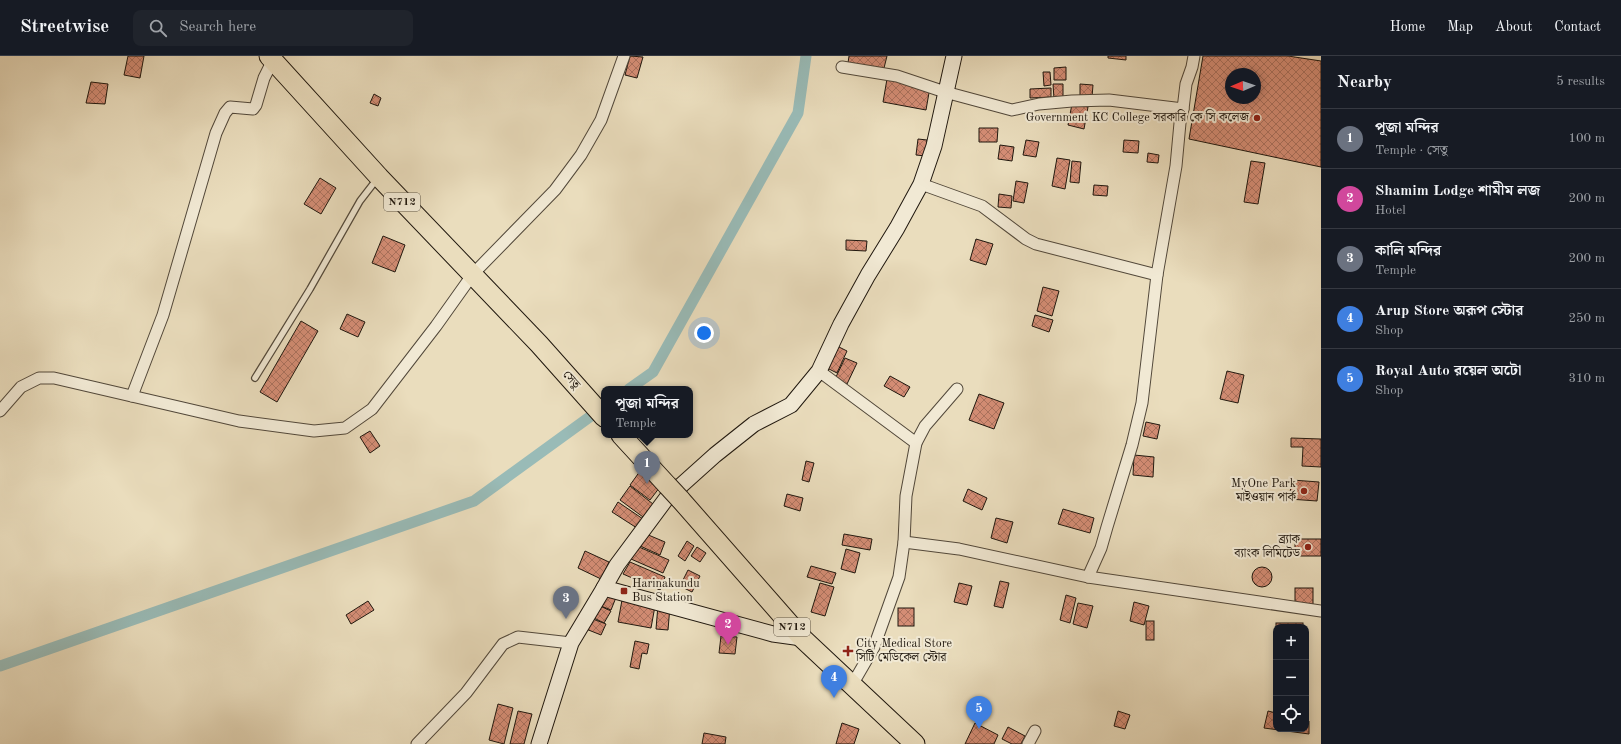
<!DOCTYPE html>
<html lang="en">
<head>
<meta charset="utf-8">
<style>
  :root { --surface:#171b24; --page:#20242c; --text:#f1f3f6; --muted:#9ea1a6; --line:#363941; --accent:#2563eb }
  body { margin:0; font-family:"Old Standard TT","Noto Serif Bengali",serif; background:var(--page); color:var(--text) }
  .controls { position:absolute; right:12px; bottom:12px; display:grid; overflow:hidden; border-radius:8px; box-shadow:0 2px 10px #0003 }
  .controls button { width:36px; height:36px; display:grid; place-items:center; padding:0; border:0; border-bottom:1px solid var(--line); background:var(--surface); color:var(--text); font:20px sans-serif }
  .compass { position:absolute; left:1225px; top:12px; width:36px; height:36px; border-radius:50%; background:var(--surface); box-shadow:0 2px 10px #0003; rotate:268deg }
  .you { position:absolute; left:704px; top:277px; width:14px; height:14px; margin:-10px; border:3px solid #fff; border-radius:50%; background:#1a73e8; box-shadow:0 0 0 6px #1a73e833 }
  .badge { display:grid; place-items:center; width:26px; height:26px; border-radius:50%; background:var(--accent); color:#fff; font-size:13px; font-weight:700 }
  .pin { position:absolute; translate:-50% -33px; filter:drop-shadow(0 1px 2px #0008) }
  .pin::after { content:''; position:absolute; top:21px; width:14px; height:12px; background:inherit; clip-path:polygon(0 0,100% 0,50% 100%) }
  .popup { position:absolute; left:601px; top:330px; width:92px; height:52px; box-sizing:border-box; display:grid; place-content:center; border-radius:8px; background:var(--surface); filter:drop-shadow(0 1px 3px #0005); font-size:13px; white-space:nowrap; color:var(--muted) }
  .popup b { font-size:15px; color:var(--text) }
  .popup::after { content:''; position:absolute; left:50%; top:100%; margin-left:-8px; border:8px solid transparent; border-top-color:var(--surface) }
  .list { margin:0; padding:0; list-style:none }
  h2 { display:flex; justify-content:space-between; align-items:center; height:52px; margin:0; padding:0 16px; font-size:17px }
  h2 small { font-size:13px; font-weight:400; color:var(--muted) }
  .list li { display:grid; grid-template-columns:26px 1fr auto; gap:12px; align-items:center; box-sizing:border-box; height:60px; padding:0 16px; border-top:1px solid var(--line) }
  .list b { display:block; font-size:15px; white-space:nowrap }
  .list p { margin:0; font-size:13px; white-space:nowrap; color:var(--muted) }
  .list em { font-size:13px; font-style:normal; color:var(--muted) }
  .icon { flex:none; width:22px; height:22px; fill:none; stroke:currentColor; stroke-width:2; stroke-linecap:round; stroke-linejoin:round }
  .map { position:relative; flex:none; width:1321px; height:688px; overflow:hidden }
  header { display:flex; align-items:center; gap:24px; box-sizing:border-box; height:56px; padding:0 20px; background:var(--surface); border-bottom:1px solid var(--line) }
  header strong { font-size:19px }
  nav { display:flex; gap:22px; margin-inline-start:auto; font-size:14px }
  .search { width:280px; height:36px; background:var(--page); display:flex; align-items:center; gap:10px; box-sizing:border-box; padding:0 14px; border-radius:8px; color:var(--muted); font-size:15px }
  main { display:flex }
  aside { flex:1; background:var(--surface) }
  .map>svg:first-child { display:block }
</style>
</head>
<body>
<header>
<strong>Streetwise</strong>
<div class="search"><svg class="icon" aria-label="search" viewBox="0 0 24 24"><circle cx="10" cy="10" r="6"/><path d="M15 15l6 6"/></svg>Search here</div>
<nav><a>Home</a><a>Map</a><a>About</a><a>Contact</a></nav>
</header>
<main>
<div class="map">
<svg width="1321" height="688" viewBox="0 0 1321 688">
  <defs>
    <pattern id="building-cross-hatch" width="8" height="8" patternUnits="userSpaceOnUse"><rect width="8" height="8" fill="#d48d75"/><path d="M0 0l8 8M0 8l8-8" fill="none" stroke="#ab725e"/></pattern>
  </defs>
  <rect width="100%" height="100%" fill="#eaddbd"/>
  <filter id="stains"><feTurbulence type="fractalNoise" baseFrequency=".005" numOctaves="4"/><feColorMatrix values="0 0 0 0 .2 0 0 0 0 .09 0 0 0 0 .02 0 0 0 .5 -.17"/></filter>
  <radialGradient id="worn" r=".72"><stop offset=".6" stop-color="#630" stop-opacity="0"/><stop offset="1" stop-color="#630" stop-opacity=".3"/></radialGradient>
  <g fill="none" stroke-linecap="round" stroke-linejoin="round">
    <g stroke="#99bbb7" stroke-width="11">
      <path d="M629,333L653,316L798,57L806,0"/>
      <path d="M0,610L474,445L602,352"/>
    </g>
  </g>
  <g fill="url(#building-cross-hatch)" stroke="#1f170e" fill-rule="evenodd">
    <path d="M128,0H144L140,22L124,19Z"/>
    <path d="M630,0L643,1L637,22L625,19Z"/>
    <path d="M849,0H887L883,16L848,7Z"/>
    <path d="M1108,0H1126V4L1108,2Z"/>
    <path d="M1203,0H1288L1321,5V111L1189,83ZM1231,18H1255V42H1231Z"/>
    <path d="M1066,11V24H1054V12Z"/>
    <path d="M1043,16H1050L1051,29L1044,30Z"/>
    <path d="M887,23L930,31L926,54L883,46Z"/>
    <path d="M91,26L108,28L105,48L86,47Z"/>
    <path d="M1053,28H1063V42L1054,43Z"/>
    <path d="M1080,28L1093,29L1092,41H1080Z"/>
    <path d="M1051,32V41L1030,42V33Z"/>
    <path d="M374,38L381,42L378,50L370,47Z"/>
    <path d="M1072,48L1088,51L1084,73L1068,69Z"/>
    <path d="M979,72H998L997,86H979Z"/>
    <path d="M918,83L927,84L926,100L916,99Z"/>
    <path d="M1026,84L1039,86L1036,101L1023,99Z"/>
    <path d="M1124,84L1139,85L1138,97L1123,96Z"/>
    <path d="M1000,89L1014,91L1012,105L998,103Z"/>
    <path d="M1148,97L1159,99L1158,107L1147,106Z"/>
    <path d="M1057,102L1070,104L1065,133L1052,130Z"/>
    <path d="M1072,105L1081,106L1079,127L1070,126Z"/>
    <path d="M1251,105L1265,107L1258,148L1244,146Z"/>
    <path d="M320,122L336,132L321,158L304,148Z"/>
    <path d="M1016,125L1028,127L1024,147L1013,145Z"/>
    <path d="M1094,129L1108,130L1107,140L1093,139Z"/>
    <path d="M999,138L1012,140L1011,152L998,151Z"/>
    <path d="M383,180L405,189L395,216L372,207Z"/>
    <path d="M976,183L993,188L986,209L970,204Z"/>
    <path d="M846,184L867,185L866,195L846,194Z"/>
    <path d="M1043,231L1059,235L1052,260L1037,255Z"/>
    <path d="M347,258L365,266L358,281L340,273Z"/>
    <path d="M1035,259L1053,264L1049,276L1032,270Z"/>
    <path d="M301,265L318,275L277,346L260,336Z"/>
    <path d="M837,290L847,295L837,317L827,312Z"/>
    <path d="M845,302L857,307L847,328L835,323Z"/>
    <path d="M1227,315L1244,319L1238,347L1220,343Z"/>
    <path d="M890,320L910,331L904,341L884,330Z"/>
    <path d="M979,338L1004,347L994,373L969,364Z"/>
    <path d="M1146,366L1160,369L1157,383L1143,380Z"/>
    <path d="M370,375L380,390L370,397L360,381Z"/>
    <path d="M1291,382L1321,383V411L1302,410L1303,391H1291Z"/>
    <path d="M1134,399L1154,401L1153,421L1133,419Z"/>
    <path d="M806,405L814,407L809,426L802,424Z"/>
    <path d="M643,411L663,427L650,444L630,429Z"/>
    <path d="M1292,424L1319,426L1317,445L1289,443Z"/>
    <path d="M630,430L653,448L643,461L620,444Z"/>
    <path d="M968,433L987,442L982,454L963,445Z"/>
    <path d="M787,438L803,442L800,455L784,450Z"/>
    <path d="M618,446L646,465L640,474L612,456Z"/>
    <path d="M1063,453L1094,462L1090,477L1058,468Z"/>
    <path d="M996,462L1013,466L1007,487L991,482Z"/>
    <path d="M646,478L665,486L660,499L640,490Z"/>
    <path d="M844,478L872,483L870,494L842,489Z"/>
    <rect x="1295" y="483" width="26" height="17"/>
    <path d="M687,485L694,490L685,505L678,500Z"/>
    <path d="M639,491L669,504L663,517L631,503Z"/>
    <path d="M697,491L706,497L700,506L691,500Z"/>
    <path d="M846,493L860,497L855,517L841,513Z"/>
    <path d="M585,495L609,506L601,523L578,512Z"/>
    <path d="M630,506L665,521L660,534L623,518Z"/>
    <path d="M811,510L836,517L832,528L807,521Z"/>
    <circle cx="1262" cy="521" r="10"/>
    <path d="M688,514L700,520L692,536L680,530Z"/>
    <path d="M1000,525L1009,527L1003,552L994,550Z"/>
    <path d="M820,527L834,531L825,560L811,556Z"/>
    <path d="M959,527L972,530L967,549L954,546Z"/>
    <rect x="1295" y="532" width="18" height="18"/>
    <path d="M607,535L617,539L611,554L601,550Z"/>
    <path d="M1066,539L1076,542L1070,567L1060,564Z"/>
    <path d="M622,544L655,550L651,572L618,566Z"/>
    <path d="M368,545L374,554L351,568L346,559Z"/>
    <path d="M1134,546L1149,550L1144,569L1130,565Z"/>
    <path d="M1078,547L1093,550L1087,572L1073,568Z"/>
    <path d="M658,549L670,550L668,574L656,573Z"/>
    <path d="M600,550L611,555L604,567L594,562Z"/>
    <rect x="898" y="552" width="16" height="18"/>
    <path d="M593,563L606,568L601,579L586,573Z"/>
    <rect x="1146" y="565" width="8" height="19"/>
    <rect x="1276" y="567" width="27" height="4"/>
    <path d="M721,580L737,581L735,598L719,597Z"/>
    <path d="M635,585L649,588L647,598L642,597L639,613L630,611Z"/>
    <path d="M498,648L513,652L504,688L489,684Z"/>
    <path d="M518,655L532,658L524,688H510Z"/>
    <path d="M1118,655L1130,659L1125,673L1114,670Z"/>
    <path d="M1268,655L1276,657V673H1306V664L1309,665V678L1264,672Z"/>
    <path d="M842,667L859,673L854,688H836Z"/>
    <path d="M975,667L998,679L994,688H965Z"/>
    <path d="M1008,671L1025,680L1021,688H1012L1002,683Z"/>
    <path d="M704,677L726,681L725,688H702Z"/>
  </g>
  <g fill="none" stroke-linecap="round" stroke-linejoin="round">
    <defs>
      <path id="lane" d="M255,322L310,233L360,145L377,123"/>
      <g id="street">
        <path d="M842,11L897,20L945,36L1012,54L1039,48L1072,45L1109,44L1183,53L1186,28L1192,11L1194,0"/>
        <path d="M921,128L982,150L1026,183L1036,188L1157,219"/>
        <path d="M819,315L916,387"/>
        <path d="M132,340L163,259L216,77L225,57L230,51L253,53L256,49L264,22L273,4"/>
        <path d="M0,355L21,331L39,322H54L239,365L314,375L345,372L372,353L436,270L473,218L555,134L581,99L601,64L624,0"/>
        <path d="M904,486L959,493L1088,521L1321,555"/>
        <path d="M1088,521L1101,492L1107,471L1132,389L1142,347L1157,219L1176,110L1180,67L1183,53"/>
        <path d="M852,629L874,591L899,521L904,486L906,440L916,387L925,370L957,333"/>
        <path d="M417,688L466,637L503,588L518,581L571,587"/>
        <path d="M1028,688L1035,675"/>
      </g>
      <g id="secondary">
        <path d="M604,532L617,509L666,443L715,399L754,368L791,349L819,315L841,268L868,219L897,172L921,128L934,90L954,0"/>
        <path d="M539,688L571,587L604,532L773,578L802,582"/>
      </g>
      <g id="highway">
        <path d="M269,0L379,121L539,288L604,361"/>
        <path d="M621,379L667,429"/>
        <path d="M680,443L802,582L915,688"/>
      </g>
    </defs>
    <use href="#lane" stroke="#52483a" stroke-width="8"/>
    <use href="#street" stroke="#52483a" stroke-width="13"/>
    <use href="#secondary" stroke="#1f170e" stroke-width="17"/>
    <use href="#highway" stroke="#1f170e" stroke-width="21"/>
    <use href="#lane" stroke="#f1e9d4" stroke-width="5.5"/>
    <use href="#street" stroke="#f1e9d4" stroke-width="11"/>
    <use href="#secondary" stroke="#f1e9d4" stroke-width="15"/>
    <use href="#highway" stroke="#eaddbd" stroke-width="19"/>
    <defs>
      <path id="highway-bridge" d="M667,429L680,443"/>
    </defs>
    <use href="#highway-bridge" stroke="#1f170e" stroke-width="21" stroke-linecap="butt"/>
    <use href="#highway-bridge" stroke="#eaddbd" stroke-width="19"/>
  </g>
  <g fill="#8f2418" stroke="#f1e9d4" stroke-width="1.5">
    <circle cx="1257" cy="62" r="4"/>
    <circle cx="1304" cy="435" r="4"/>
    <circle cx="1308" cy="491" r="4"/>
    <rect x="620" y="531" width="8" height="8" rx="2"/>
    <path d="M846 589h4v4h4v4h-4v4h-4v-4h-4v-4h4z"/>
  </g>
  <g text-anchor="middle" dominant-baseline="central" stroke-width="4" stroke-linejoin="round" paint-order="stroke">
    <g fill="#f1e9d4" stroke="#5e5649" stroke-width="1">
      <rect x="384" y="137" width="36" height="18" rx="3"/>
      <rect x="774" y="562" width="36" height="18" rx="3"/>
    </g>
    <g font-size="11" font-weight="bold" fill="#1f170e">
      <text x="402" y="146">N712</text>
      <text x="792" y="571">N712</text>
    </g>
    <g font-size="12" fill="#1f170e" stroke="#f1e9d4" text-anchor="end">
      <text x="1249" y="62">Government KC College সরকারি কে সি কলেজ</text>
      <text x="1296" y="428">MyOne Park<tspan x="1296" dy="14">মাইওয়ান পার্ক</tspan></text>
      <text x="1300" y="484">ব্র্যাক<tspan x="1300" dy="14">ব্যাংক লিমিটেড</tspan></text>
      <text x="632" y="528" text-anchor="start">Harinakundu<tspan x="632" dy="14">Bus Station</tspan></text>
      <text x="856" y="588" text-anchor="start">City Medical Store<tspan x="856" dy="14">সিটি মেডিকেল স্টোর</tspan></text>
    </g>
    <g font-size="12" fill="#1f170e" stroke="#f1e9d4">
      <text transform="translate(571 324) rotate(48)">সেতু</text>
    </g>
  </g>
  <rect width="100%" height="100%" filter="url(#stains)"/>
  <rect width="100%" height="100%" fill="url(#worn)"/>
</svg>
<div class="controls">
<button>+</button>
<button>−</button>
<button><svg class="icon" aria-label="locate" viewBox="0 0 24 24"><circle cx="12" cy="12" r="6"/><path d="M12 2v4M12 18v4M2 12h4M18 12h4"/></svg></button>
</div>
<svg class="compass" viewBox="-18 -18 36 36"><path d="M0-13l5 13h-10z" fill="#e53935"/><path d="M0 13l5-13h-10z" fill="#9ea1a6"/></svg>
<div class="you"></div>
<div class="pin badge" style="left:647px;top:428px;background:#6b7280">1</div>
<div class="popup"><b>পূজা মন্দির</b>Temple</div>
<div class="pin badge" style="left:728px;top:589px;background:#d1479c">2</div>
<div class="pin badge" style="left:566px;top:563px;background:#6b7280">3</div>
<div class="pin badge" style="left:834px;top:642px;background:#3f7fe0">4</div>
<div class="pin badge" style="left:979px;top:673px;background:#3f7fe0">5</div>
</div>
<aside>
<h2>Nearby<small>5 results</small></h2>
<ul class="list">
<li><span class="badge" style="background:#6b7280">1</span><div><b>পূজা মন্দির</b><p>Temple · সেতু</p></div><em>100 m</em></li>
<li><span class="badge" style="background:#d1479c">2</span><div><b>Shamim Lodge শামীম লজ</b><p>Hotel</p></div><em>200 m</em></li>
<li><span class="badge" style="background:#6b7280">3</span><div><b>কালি মন্দির</b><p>Temple</p></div><em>200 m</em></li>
<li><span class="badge" style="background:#3f7fe0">4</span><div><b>Arup Store অরূপ স্টোর</b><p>Shop</p></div><em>250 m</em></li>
<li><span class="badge" style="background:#3f7fe0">5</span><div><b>Royal Auto রয়েল অটো</b><p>Shop</p></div><em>310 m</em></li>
</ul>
</aside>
</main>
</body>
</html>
